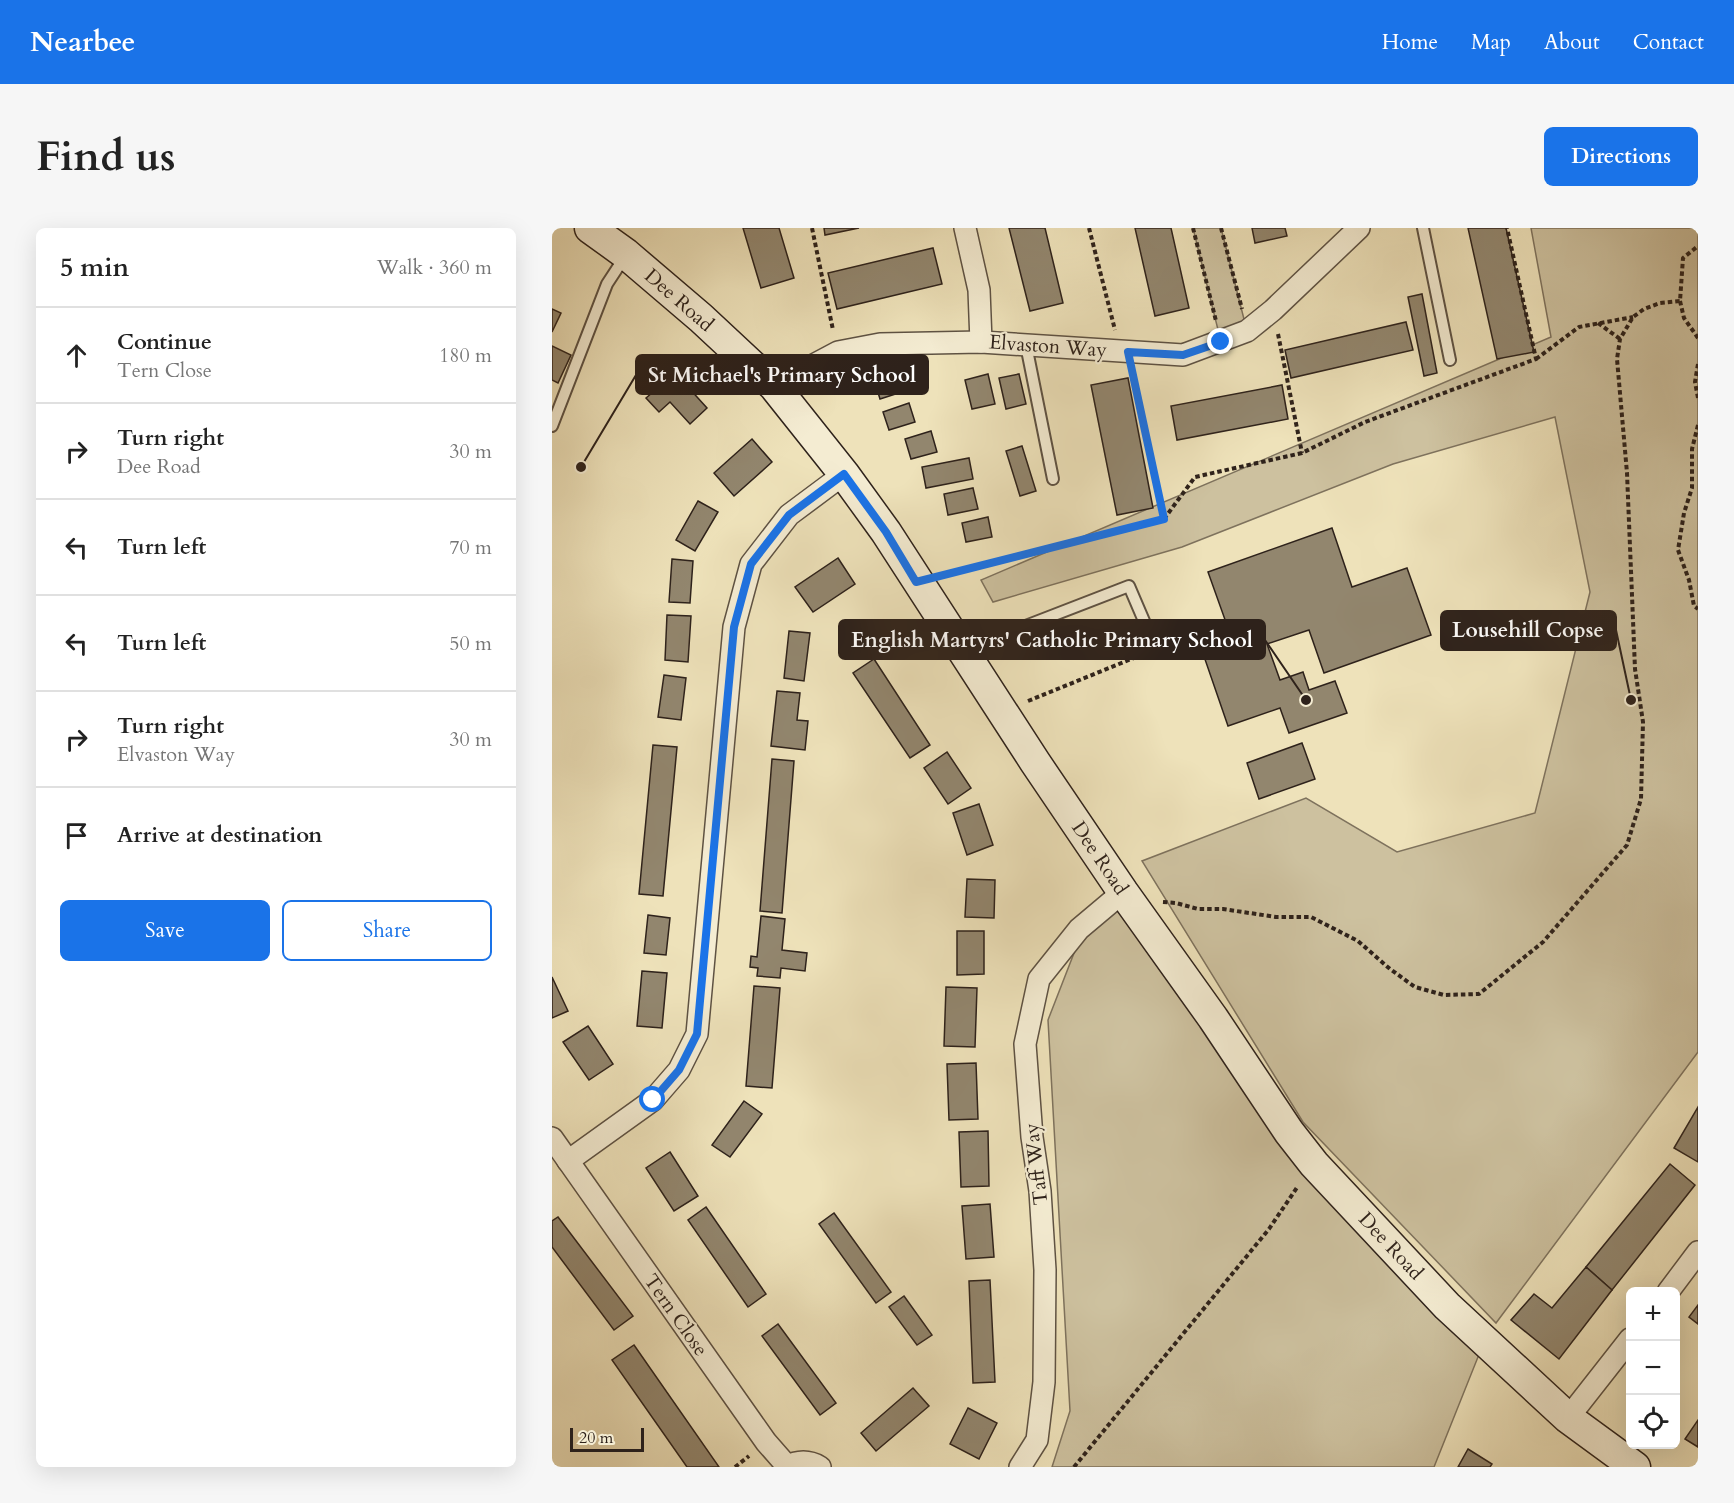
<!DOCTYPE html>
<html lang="en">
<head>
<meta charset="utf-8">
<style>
  :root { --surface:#fff; --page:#f6f6f6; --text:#222; --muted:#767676; --line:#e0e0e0; --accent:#1a73e8 }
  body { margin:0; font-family:Cardo,serif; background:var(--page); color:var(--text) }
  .controls { position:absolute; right:18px; bottom:18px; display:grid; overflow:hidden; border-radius:9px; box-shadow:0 6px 24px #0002 }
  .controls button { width:54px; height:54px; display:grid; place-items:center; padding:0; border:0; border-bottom:2px solid var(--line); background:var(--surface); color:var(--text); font:30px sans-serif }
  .scale { position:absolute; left:18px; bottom:15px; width:74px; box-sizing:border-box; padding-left:6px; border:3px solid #2e221b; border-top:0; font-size:16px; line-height:21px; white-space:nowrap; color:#2e221b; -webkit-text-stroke:4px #f4ecd2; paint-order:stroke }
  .stop { position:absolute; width:18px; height:18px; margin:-14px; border:4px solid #1a73e8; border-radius:50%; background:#fff }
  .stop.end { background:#1a73e8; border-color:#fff; box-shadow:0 2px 6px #0008 }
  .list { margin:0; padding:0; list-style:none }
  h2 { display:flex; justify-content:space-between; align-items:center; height:78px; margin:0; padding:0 24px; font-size:26px }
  h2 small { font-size:20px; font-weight:400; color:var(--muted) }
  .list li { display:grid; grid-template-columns:39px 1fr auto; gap:18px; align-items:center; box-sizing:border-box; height:96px; padding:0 24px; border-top:2px solid var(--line) }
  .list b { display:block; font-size:22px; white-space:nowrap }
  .list p { margin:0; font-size:20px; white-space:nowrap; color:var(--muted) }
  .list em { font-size:20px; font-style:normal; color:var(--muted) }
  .actions { display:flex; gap:12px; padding:18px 24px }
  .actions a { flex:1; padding:14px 0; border:2px solid var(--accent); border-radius:9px; text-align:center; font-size:21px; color:var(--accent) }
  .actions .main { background:var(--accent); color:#fff }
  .icon { flex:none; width:33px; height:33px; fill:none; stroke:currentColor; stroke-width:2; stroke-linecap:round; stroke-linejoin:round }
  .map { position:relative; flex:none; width:1146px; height:1239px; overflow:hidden; border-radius:9px }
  header { display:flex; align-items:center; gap:36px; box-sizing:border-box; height:84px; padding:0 30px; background:var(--accent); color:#fff }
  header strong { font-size:28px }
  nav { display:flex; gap:33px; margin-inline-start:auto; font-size:21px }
  .intro { display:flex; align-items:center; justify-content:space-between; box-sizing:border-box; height:144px; padding:0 36px }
  h1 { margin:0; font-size:42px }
  .button { padding:15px 27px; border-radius:9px; background:var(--accent); color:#fff; font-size:21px; font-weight:700 }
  main { display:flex; gap:36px; padding:0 36px }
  aside { flex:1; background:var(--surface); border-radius:9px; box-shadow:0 6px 24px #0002 }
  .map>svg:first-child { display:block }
</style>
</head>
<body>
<header>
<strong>Nearbee</strong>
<nav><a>Home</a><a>Map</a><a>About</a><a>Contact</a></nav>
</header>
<div class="intro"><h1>Find us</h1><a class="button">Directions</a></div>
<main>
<aside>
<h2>5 min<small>Walk · 360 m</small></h2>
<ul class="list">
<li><svg class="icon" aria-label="ahead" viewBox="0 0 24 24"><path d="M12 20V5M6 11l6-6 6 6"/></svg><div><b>Continue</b><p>Tern Close</p></div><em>180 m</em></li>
<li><svg class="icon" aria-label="right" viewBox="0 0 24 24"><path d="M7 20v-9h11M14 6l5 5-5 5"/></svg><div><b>Turn right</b><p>Dee Road</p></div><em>30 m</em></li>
<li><svg class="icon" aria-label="left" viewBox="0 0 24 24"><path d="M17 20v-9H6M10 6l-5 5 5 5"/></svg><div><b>Turn left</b></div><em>70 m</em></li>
<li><svg class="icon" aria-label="left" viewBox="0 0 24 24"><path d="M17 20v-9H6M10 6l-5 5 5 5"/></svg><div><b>Turn left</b></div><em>50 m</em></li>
<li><svg class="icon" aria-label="right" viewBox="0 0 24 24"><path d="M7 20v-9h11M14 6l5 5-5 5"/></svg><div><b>Turn right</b><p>Elvaston Way</p></div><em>30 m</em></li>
<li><svg class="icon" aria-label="arrive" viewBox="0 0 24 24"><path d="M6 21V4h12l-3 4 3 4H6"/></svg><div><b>Arrive at destination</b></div></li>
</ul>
<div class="actions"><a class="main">Save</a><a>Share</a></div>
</aside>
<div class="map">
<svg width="1146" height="1239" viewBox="0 0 1146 1239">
  <rect width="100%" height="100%" fill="#eee2ba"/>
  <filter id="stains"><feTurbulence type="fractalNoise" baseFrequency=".00333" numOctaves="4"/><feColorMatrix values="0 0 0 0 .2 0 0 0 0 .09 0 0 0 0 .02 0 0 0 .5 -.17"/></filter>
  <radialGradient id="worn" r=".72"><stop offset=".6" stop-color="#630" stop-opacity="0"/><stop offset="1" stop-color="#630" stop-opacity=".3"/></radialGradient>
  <g fill="#cdc19f" stroke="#7e725d" stroke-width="1.5">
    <path d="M641,0H669L695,103L669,114Z"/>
    <path d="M979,0H1146V824L944,1095L751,894L590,633L754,570L845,624L983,585L1038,364L1003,189L841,236L630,319L441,374L429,352L999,109Z"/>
    <path d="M568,673L930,1119L882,1239H500L518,1183L496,792L524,720Z"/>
  </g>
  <g fill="#92866e" stroke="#2e221b" stroke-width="1.5">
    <path d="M191,0H227L242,50L209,60Z"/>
    <path d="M272,0H307L273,7Z"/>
    <path d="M457,0H493L511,75L478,83Z"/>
    <path d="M583,0H619L637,80L603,88Z"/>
    <path d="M700,0H733L735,8L703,15Z"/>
    <path d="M916,0H954L982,124L945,131Z"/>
    <path d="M381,20L390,56L285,81L276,45Z"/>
    <path d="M870,66L885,145L872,148L856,69Z"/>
    <path d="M0,81L9,85L0,104Z"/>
    <path d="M854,94L861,122L739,150L733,122Z"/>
    <path d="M0,118L19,127L6,155L0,152Z"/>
    <path d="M116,137L155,180L138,196L118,174L107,184L94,170L101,164L94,158Z"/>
    <path d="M349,139L356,162L328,171L321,148Z"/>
    <path d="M436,146L443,176L420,181L413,152Z"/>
    <path d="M467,146L474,176L454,181L447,150Z"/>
    <path d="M576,150L601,280L565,287L539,157Z"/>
    <path d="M730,157L736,191L625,212L619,178Z"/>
    <path d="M357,175L363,194L337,202L331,184Z"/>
    <path d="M379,203L385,224L359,231L353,211Z"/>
    <path d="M200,211L220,234L182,268L162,245Z"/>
    <path d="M470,218L484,263L468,268L454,223Z"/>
    <path d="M417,230L421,251L374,260L370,239Z"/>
    <path d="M421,260L426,281L396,287L392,266Z"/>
    <path d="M146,273L166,284L143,323L124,312Z"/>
    <path d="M436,289L440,309L414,314L410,295Z"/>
    <path d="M780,300L800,359L855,340L879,407L772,445L757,402L715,416L728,452L751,444L757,462L783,453L795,485L737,505L728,480L676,498L646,411L676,400L656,344Z"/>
    <path d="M286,330L303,356L261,384L243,359Z"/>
    <path d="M120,331L141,333L138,375L117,374Z"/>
    <path d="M115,387L139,388L136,434L113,432Z"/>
    <path d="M237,403L258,405L252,453L232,450Z"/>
    <path d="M322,431L378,517L358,530L301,445Z"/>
    <path d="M112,447L134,450L129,492L106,489Z"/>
    <path d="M225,463L248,465L245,492L256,493L253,522L219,518Z"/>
    <path d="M750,515L763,551L707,571L695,535Z"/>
    <path d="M101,517L125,519L111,668L87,666Z"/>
    <path d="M395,524L419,560L396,576L372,540Z"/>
    <path d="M220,531L242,533L230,685L208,683Z"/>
    <path d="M427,576L441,617L415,627L401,585Z"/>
    <path d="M415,651L443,652L442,690L413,689Z"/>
    <path d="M96,687L118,690L114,727L92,725Z"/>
    <path d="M209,688L233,691L230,722L255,725L253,743L229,740L228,750L205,748L206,740L198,739L199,728L205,729Z"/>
    <path d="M405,703H432V746L405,747Z"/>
    <path d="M90,743L115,745L110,800L85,798Z"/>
    <path d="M0,749L16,783L0,790Z"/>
    <path d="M202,758L228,760L220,860L194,858Z"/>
    <path d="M394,759L425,760L423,819L392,818Z"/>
    <path d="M36,798L61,836L37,852L11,814Z"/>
    <path d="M424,835L426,891L397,892L395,836Z"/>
    <path d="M192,873L210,886L178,929L160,917Z"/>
    <path d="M1146,879V934L1122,920Z"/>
    <path d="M436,903L437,958L409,959L407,904Z"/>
    <path d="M118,924L146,968L122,983L94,940Z"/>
    <path d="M1118,936L1143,957L1060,1062L1034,1039Z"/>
    <path d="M438,976L442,1029L414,1031L410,978Z"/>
    <path d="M154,979L214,1066L196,1079L136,992Z"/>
    <path d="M282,985L339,1064L324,1075L267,996Z"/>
    <path d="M6,989L81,1088L62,1102L0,1019V993Z"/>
    <path d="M1034,1039L1060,1062L1007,1131L959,1092L982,1066L1000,1080Z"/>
    <path d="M438,1052L443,1154L421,1155L417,1053Z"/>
    <path d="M352,1068L380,1107L365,1117L337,1079Z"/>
    <path d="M1146,1077V1096L1137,1089Z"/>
    <path d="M226,1096L284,1175L268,1187L210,1108Z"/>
    <path d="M82,1117L167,1239H135L60,1132Z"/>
    <path d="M361,1160L377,1178L324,1223L309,1205Z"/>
    <path d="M416,1180L445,1195L427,1231L398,1216Z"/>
    <path d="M1146,1192V1219L1133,1211Z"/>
    <path d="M916,1221L940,1236L938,1239H906Z"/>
  </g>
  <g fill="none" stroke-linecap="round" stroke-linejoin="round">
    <defs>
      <g id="lane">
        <path d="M871,0L898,132"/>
        <path d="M474,117L501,251"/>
        <path d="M0,198L55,56L74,27"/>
        <path d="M414,421L577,358L604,421"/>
      </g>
      <g id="street">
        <path d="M413,0L427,62L429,114"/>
        <path d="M222,158L286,124L328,116L429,114L631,127L695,103L721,82L807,0"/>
        <path d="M0,910L214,1214L235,1238"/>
        <path d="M16,933L101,872L127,842L145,806L182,399L199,336L237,287L292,246"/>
        <path d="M1116,1064L1146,1024"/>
        <path d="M1016,1190L1078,1111"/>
        <path d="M234,1239C245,1233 256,1232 268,1239"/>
        <path d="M468,1239L485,1212L492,1154L493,1042L488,963L480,909L473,816L487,751L527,701L571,664"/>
      </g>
      <path id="secondary" d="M38,0L74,26L149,90L222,158L292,246L334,304L483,534L571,664L661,790L737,904L762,936L895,1078L1016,1190L1083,1239"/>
    </defs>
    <use href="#lane" stroke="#5e5243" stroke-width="14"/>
    <use href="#street" stroke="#5e5243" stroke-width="24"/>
    <use href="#secondary" stroke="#2e221b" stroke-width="33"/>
    <g stroke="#2e221b" stroke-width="4" stroke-dasharray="4.5 3" stroke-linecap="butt">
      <path d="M260,0L281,102"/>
      <path d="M537,0L563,102"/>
      <path d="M641,0L664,93"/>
      <path d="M669,0L690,81"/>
      <path d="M1128,73L1132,90L1146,110"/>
      <path d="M1046,95L1068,111"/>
      <path d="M726,106L750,225"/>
      <path d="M984,131L1027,99L1081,89"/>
      <path d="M1146,136L1143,154L1146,170"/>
      <path d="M1146,197L1140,221V260L1132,285L1126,322L1137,352L1142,378L1146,381"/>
      <path d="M612,291L643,249L750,225L813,194L984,131L955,0"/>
      <path d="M391,347L612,291L581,146"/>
      <path d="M476,473L589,427"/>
      <path d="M611,674L624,675L646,681H671L724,689H759L806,713L838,741L863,759L892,767L927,766L991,714L1075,617L1089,571L1091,494L1083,441L1075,245L1065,131L1068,111L1081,89L1092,81L1108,75L1128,73L1131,30L1146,18"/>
      <path d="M183,1239L197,1228"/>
      <path d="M522,1239L717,1001L746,958"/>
    </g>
    <use href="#lane" stroke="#f4ecd2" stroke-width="10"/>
    <use href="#street" stroke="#f4ecd2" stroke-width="21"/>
    <use href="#secondary" stroke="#f4ecd2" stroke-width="30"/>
  </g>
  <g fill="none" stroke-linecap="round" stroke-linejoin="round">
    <path stroke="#1a73e8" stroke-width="8" d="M101,872L127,842L145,806L182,399L199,336L237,287L292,246L334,304L364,354L612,291L576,124L631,127L669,114"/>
  </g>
  <g text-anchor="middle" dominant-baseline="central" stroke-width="4.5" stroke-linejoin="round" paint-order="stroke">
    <g font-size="20" fill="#2e221b" stroke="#f4ecd2">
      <text transform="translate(127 72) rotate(41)">Dee Road</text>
      <text transform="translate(496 118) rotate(4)">Elvaston Way</text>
      <text transform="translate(548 630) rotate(56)">Dee Road</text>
      <text transform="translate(484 936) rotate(-97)">Taff Way</text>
      <text transform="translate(839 1018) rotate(47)">Dee Road</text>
      <text transform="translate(124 1087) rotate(55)">Tern Close</text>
    </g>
  </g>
  <path fill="none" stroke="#2e221b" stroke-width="2" d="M29 239L84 147M1079 472L1064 402M754 472L713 412"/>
  <g fill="#2e221b" stroke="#f4ecd2" stroke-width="2">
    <circle cx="29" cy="239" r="6"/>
    <circle cx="1079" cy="472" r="6"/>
    <circle cx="754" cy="472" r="6"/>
  </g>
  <g fill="#2e221b" stroke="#2e221b" stroke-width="2">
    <rect x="84" y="127" width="292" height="39" rx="6"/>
    <rect x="889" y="383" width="175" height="39" rx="6"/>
    <rect x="287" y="392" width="426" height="39" rx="6"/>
  </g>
  <g font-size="21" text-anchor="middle" font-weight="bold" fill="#fff">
    <text x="230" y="154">St Michael's Primary School</text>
    <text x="976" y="409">Lousehill Copse</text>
    <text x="500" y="419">English Martyrs' Catholic Primary School</text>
  </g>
  <rect width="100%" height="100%" filter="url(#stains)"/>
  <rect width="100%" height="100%" fill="url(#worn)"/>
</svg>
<div class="controls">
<button>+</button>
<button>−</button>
<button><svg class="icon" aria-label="locate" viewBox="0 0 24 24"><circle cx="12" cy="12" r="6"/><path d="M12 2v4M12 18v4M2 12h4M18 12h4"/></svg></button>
</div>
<div class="scale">20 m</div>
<div class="stop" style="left:101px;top:872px"></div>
<div class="stop end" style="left:669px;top:114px"></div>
</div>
</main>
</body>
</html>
